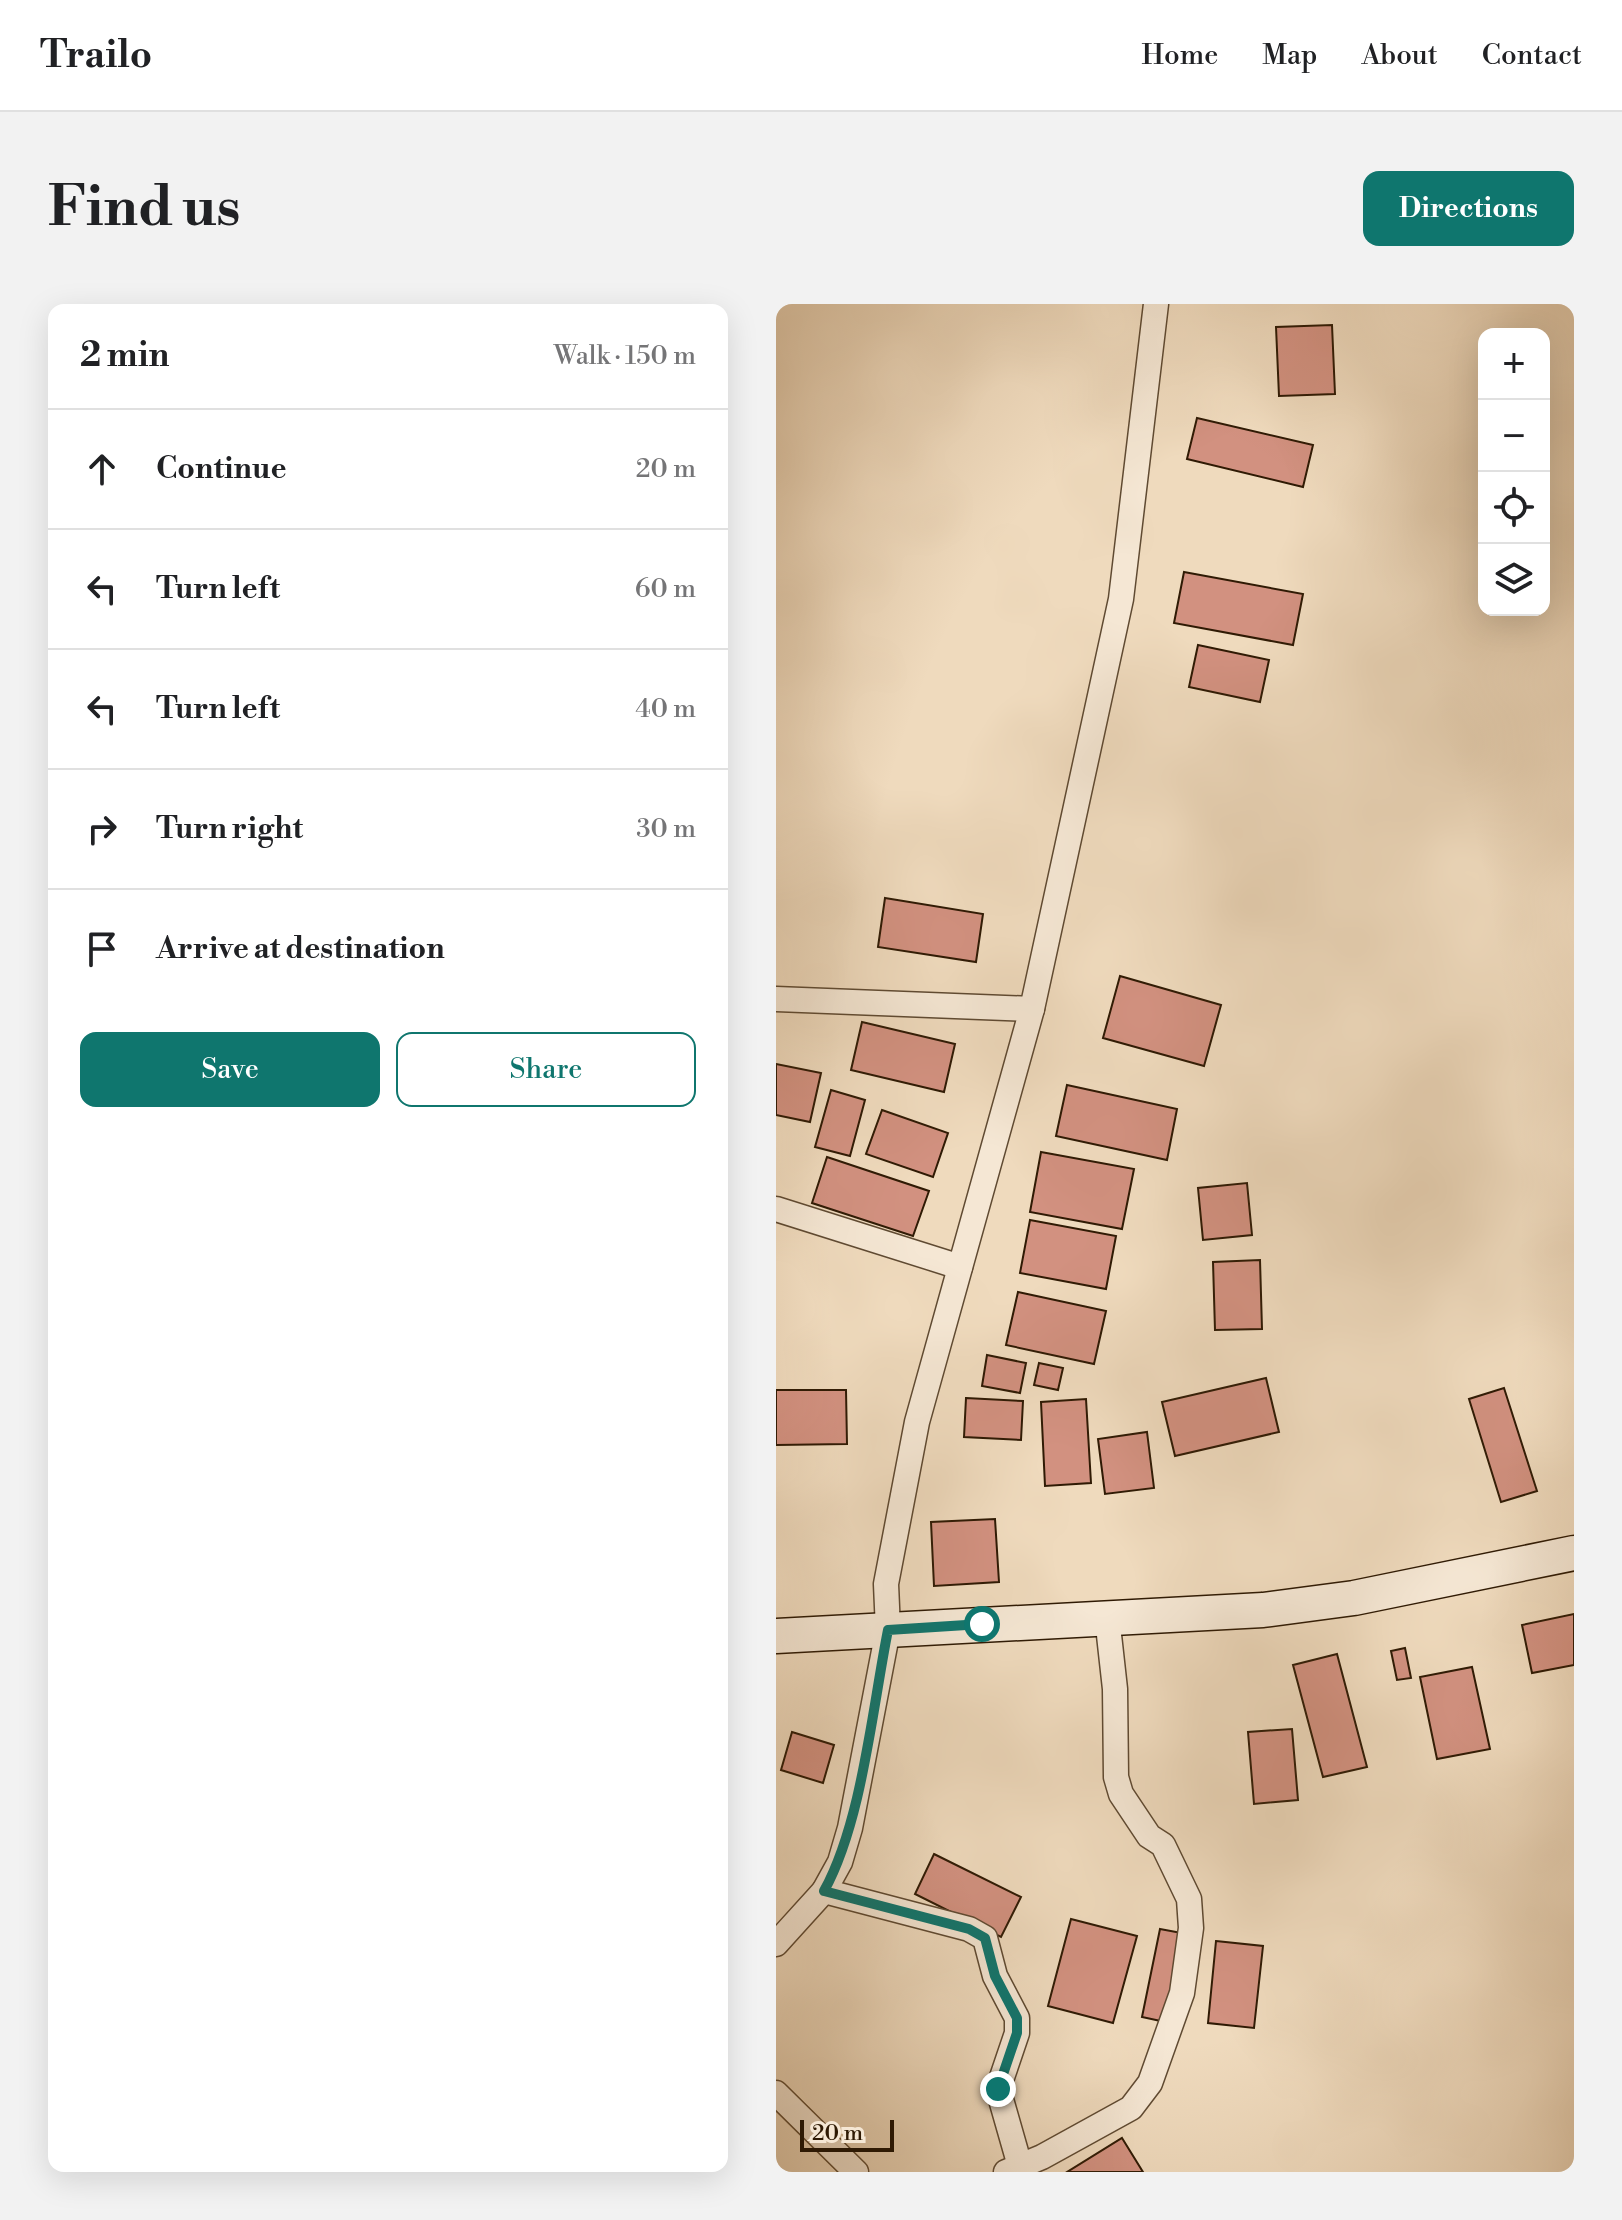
<!DOCTYPE html>
<html lang="en">
<head>
<meta charset="utf-8">
<style>
  :root { --surface:#fff; --page:#f2f2f2; --text:#202124; --muted:#757577; --line:#e0e0e0; --accent:#0f766e }
  body { margin:0; font-family:"Libre Bodoni",serif; background:var(--page); color:var(--text) }
  .controls { position:absolute; right:24px; top:24px; display:grid; overflow:hidden; border-radius:16px; box-shadow:0 8px 32px #0002 }
  .controls button { width:72px; height:72px; display:grid; place-items:center; padding:0; border:0; border-bottom:2px solid var(--line); background:var(--surface); color:var(--text); font:40px sans-serif }
  .scale { position:absolute; left:24px; bottom:20px; width:94px; box-sizing:border-box; padding-left:8px; border:4px solid #2f1a04; border-top:0; font-size:22px; line-height:28px; white-space:nowrap; color:#2f1a04; -webkit-text-stroke:6px #f5e7d4; paint-order:stroke }
  .stop { position:absolute; width:24px; height:24px; margin:-18px; border:6px solid #0f766e; border-radius:50%; background:#fff }
  .stop.end { background:#0f766e; border-color:#fff; box-shadow:0 2px 8px #0008 }
  .list { margin:0; padding:0; list-style:none }
  h2 { display:flex; justify-content:space-between; align-items:center; height:104px; margin:0; padding:0 32px; font-size:34px }
  h2 small { font-size:26px; font-weight:400; color:var(--muted) }
  .list li { display:grid; grid-template-columns:52px 1fr auto; gap:24px; align-items:center; box-sizing:border-box; height:120px; padding:0 32px; border-top:2px solid var(--line) }
  .list b { display:block; font-size:30px; white-space:nowrap }
  .list em { font-size:26px; font-style:normal; color:var(--muted) }
  .actions { display:flex; gap:16px; padding:24px 32px }
  .actions a { flex:1; padding:18px 0; border:2px solid var(--accent); border-radius:16px; text-align:center; font-size:28px; color:var(--accent) }
  .actions .main { background:var(--accent); color:#fff }
  .icon { flex:none; width:44px; height:44px; fill:none; stroke:currentColor; stroke-width:2; stroke-linecap:round; stroke-linejoin:round }
  .map { position:relative; flex:none; width:798px; height:1868px; overflow:hidden; border-radius:16px }
  header { display:flex; align-items:center; gap:48px; box-sizing:border-box; height:112px; padding:0 40px; background:var(--surface); border-bottom:2px solid var(--line) }
  header strong { font-size:38px }
  nav { display:flex; gap:44px; margin-inline-start:auto; font-size:28px }
  .intro { display:flex; align-items:center; justify-content:space-between; box-sizing:border-box; height:192px; padding:0 48px }
  h1 { margin:0; font-size:56px }
  .button { padding:20px 36px; border-radius:16px; background:var(--accent); color:#fff; font-size:28px; font-weight:700 }
  main { display:flex; gap:48px; padding:0 48px }
  aside { flex:1; background:var(--surface); border-radius:16px; box-shadow:0 8px 32px #0002 }
  .map>svg:first-child { display:block }
</style>
</head>
<body>
<header>
<strong>Trailo</strong>
<nav><a>Home</a><a>Map</a><a>About</a><a>Contact</a></nav>
</header>
<div class="intro"><h1>Find us</h1><a class="button">Directions</a></div>
<main>
<aside>
<h2>2 min<small>Walk · 150 m</small></h2>
<ul class="list">
<li><svg class="icon" aria-label="ahead" viewBox="0 0 24 24"><path d="M12 20V5M6 11l6-6 6 6"/></svg><div><b>Continue</b></div><em>20 m</em></li>
<li><svg class="icon" aria-label="left" viewBox="0 0 24 24"><path d="M17 20v-9H6M10 6l-5 5 5 5"/></svg><div><b>Turn left</b></div><em>60 m</em></li>
<li><svg class="icon" aria-label="left" viewBox="0 0 24 24"><path d="M17 20v-9H6M10 6l-5 5 5 5"/></svg><div><b>Turn left</b></div><em>40 m</em></li>
<li><svg class="icon" aria-label="right" viewBox="0 0 24 24"><path d="M7 20v-9h11M14 6l5 5-5 5"/></svg><div><b>Turn right</b></div><em>30 m</em></li>
<li><svg class="icon" aria-label="arrive" viewBox="0 0 24 24"><path d="M6 21V4h12l-3 4 3 4H6"/></svg><div><b>Arrive at destination</b></div></li>
</ul>
<div class="actions"><a class="main">Save</a><a>Share</a></div>
</aside>
<div class="map">
<svg width="798" height="1868" viewBox="0 0 798 1868">
  <rect width="100%" height="100%" fill="#efdabd"/>
  <filter id="stains"><feTurbulence type="fractalNoise" baseFrequency=".0025" numOctaves="4"/><feColorMatrix values="0 0 0 0 .2 0 0 0 0 .09 0 0 0 0 .02 0 0 0 .5 -.17"/></filter>
  <radialGradient id="worn" r=".72"><stop offset=".6" stop-color="#630" stop-opacity="0"/><stop offset="1" stop-color="#630" stop-opacity=".3"/></radialGradient>
  <g fill="#d29180" stroke="#2f1a04" stroke-width="2">
    <path d="M556,21L559,90L503,92L500,23Z"/>
    <path d="M421,114L537,141L527,183L411,155Z"/>
    <path d="M408,268L527,290L517,341L398,319Z"/>
    <path d="M422,341L493,356L484,398L413,383Z"/>
    <path d="M109,594L207,610L200,658L102,643Z"/>
    <path d="M344,672L445,701L428,762L327,734Z"/>
    <path d="M86,718L179,740L168,788L75,766Z"/>
    <path d="M0,760L45,769L34,818L0,811Z"/>
    <path d="M291,781L401,805L391,856L280,832Z"/>
    <path d="M55,786L89,796L74,852L39,843Z"/>
    <path d="M106,806L172,829L157,873L90,850Z"/>
    <path d="M265,848L358,865L346,925L254,908Z"/>
    <path d="M51,853L153,887L137,932L36,899Z"/>
    <path d="M471,879L476,931L427,936L422,884Z"/>
    <path d="M254,916L340,932L330,985L244,969Z"/>
    <path d="M484,956L486,1025L439,1026L437,958Z"/>
    <path d="M242,988L330,1007L318,1060L230,1041Z"/>
    <path d="M211,1051L250,1059L244,1089L206,1082Z"/>
    <path d="M263,1059L287,1064L282,1086L258,1081Z"/>
    <path d="M490,1074L503,1128L399,1152L386,1098Z"/>
    <path d="M728,1084L761,1187L725,1198L693,1095Z"/>
    <path d="M0,1086H70L71,1140L0,1141Z"/>
    <path d="M190,1094L247,1097L245,1136L188,1133Z"/>
    <path d="M310,1095L315,1179L269,1182L265,1098Z"/>
    <path d="M371,1128L378,1184L329,1190L322,1135Z"/>
    <path d="M219,1215L223,1278L158,1282L155,1218Z"/>
    <path d="M798,1310V1361L756,1369L746,1321Z"/>
    <path d="M629,1344L635,1374L621,1376L615,1347Z"/>
    <path d="M561,1350L591,1463L547,1473L517,1361Z"/>
    <path d="M696,1363L714,1445L661,1455L644,1373Z"/>
    <path d="M516,1425L522,1496L478,1500L472,1428Z"/>
    <path d="M16,1428L58,1441L47,1479L5,1466Z"/>
    <path d="M158,1550L245,1593L225,1633L139,1590Z"/>
    <path d="M295,1615L361,1632L337,1719L272,1702Z"/>
    <path d="M384,1625L411,1630L394,1719L366,1713Z"/>
    <path d="M440,1637L487,1642L478,1724L432,1719Z"/>
    <path d="M346,1834L367,1868H291Z"/>
  </g>
  <g fill="none" stroke-linecap="round" stroke-linejoin="round">
    <defs>
      <g id="minor">
        <path d="M0,695L256,705"/>
        <path d="M0,905L184,963"/>
        <path d="M48,1587L193,1625L209,1634L219,1672L241,1714V1729L222,1785L244,1862"/>
        <path d="M0,1640L48,1587L64,1558L74,1524L112,1326L110,1280L141,1118L256,705L345,295L380,0"/>
        <path d="M0,1789L80,1868"/>
        <path d="M230,1868L266,1853L355,1804L374,1779L406,1689L415,1624L413,1595L387,1541L373,1532L345,1490L340,1473L339,1385L331,1313"/>
      </g>
      <path id="secondary" d="M0,1332L487,1306L578,1294L798,1249"/>
    </defs>
    <use href="#minor" stroke="#5f4a32" stroke-width="27"/>
    <use href="#secondary" stroke="#2f1a04" stroke-width="37"/>
    <use href="#minor" stroke="#f5e7d4" stroke-width="24"/>
    <use href="#secondary" stroke="#f5e7d4" stroke-width="34"/>
  </g>
  <g fill="none" stroke-linecap="round" stroke-linejoin="round">
    <path stroke="#0f766e" stroke-width="10" d="M206,1320L112,1326C96,1406 86,1518 48,1587L193,1625L209,1634L219,1672L241,1714V1729L222,1785"/>
  </g>
  <rect width="100%" height="100%" filter="url(#stains)"/>
  <rect width="100%" height="100%" fill="url(#worn)"/>
</svg>
<div class="controls">
<button>+</button>
<button>−</button>
<button><svg class="icon" aria-label="locate" viewBox="0 0 24 24"><circle cx="12" cy="12" r="6"/><path d="M12 2v4M12 18v4M2 12h4M18 12h4"/></svg></button>
<button><svg class="icon" aria-label="layers" viewBox="0 0 24 24"><path d="M12 4l9 5-9 5-9-5zM3 14l9 5 9-5"/></svg></button>
</div>
<div class="scale">20 m</div>
<div class="stop" style="left:206px;top:1320px"></div>
<div class="stop end" style="left:222px;top:1785px"></div>
</div>
</main>
</body>
</html>
